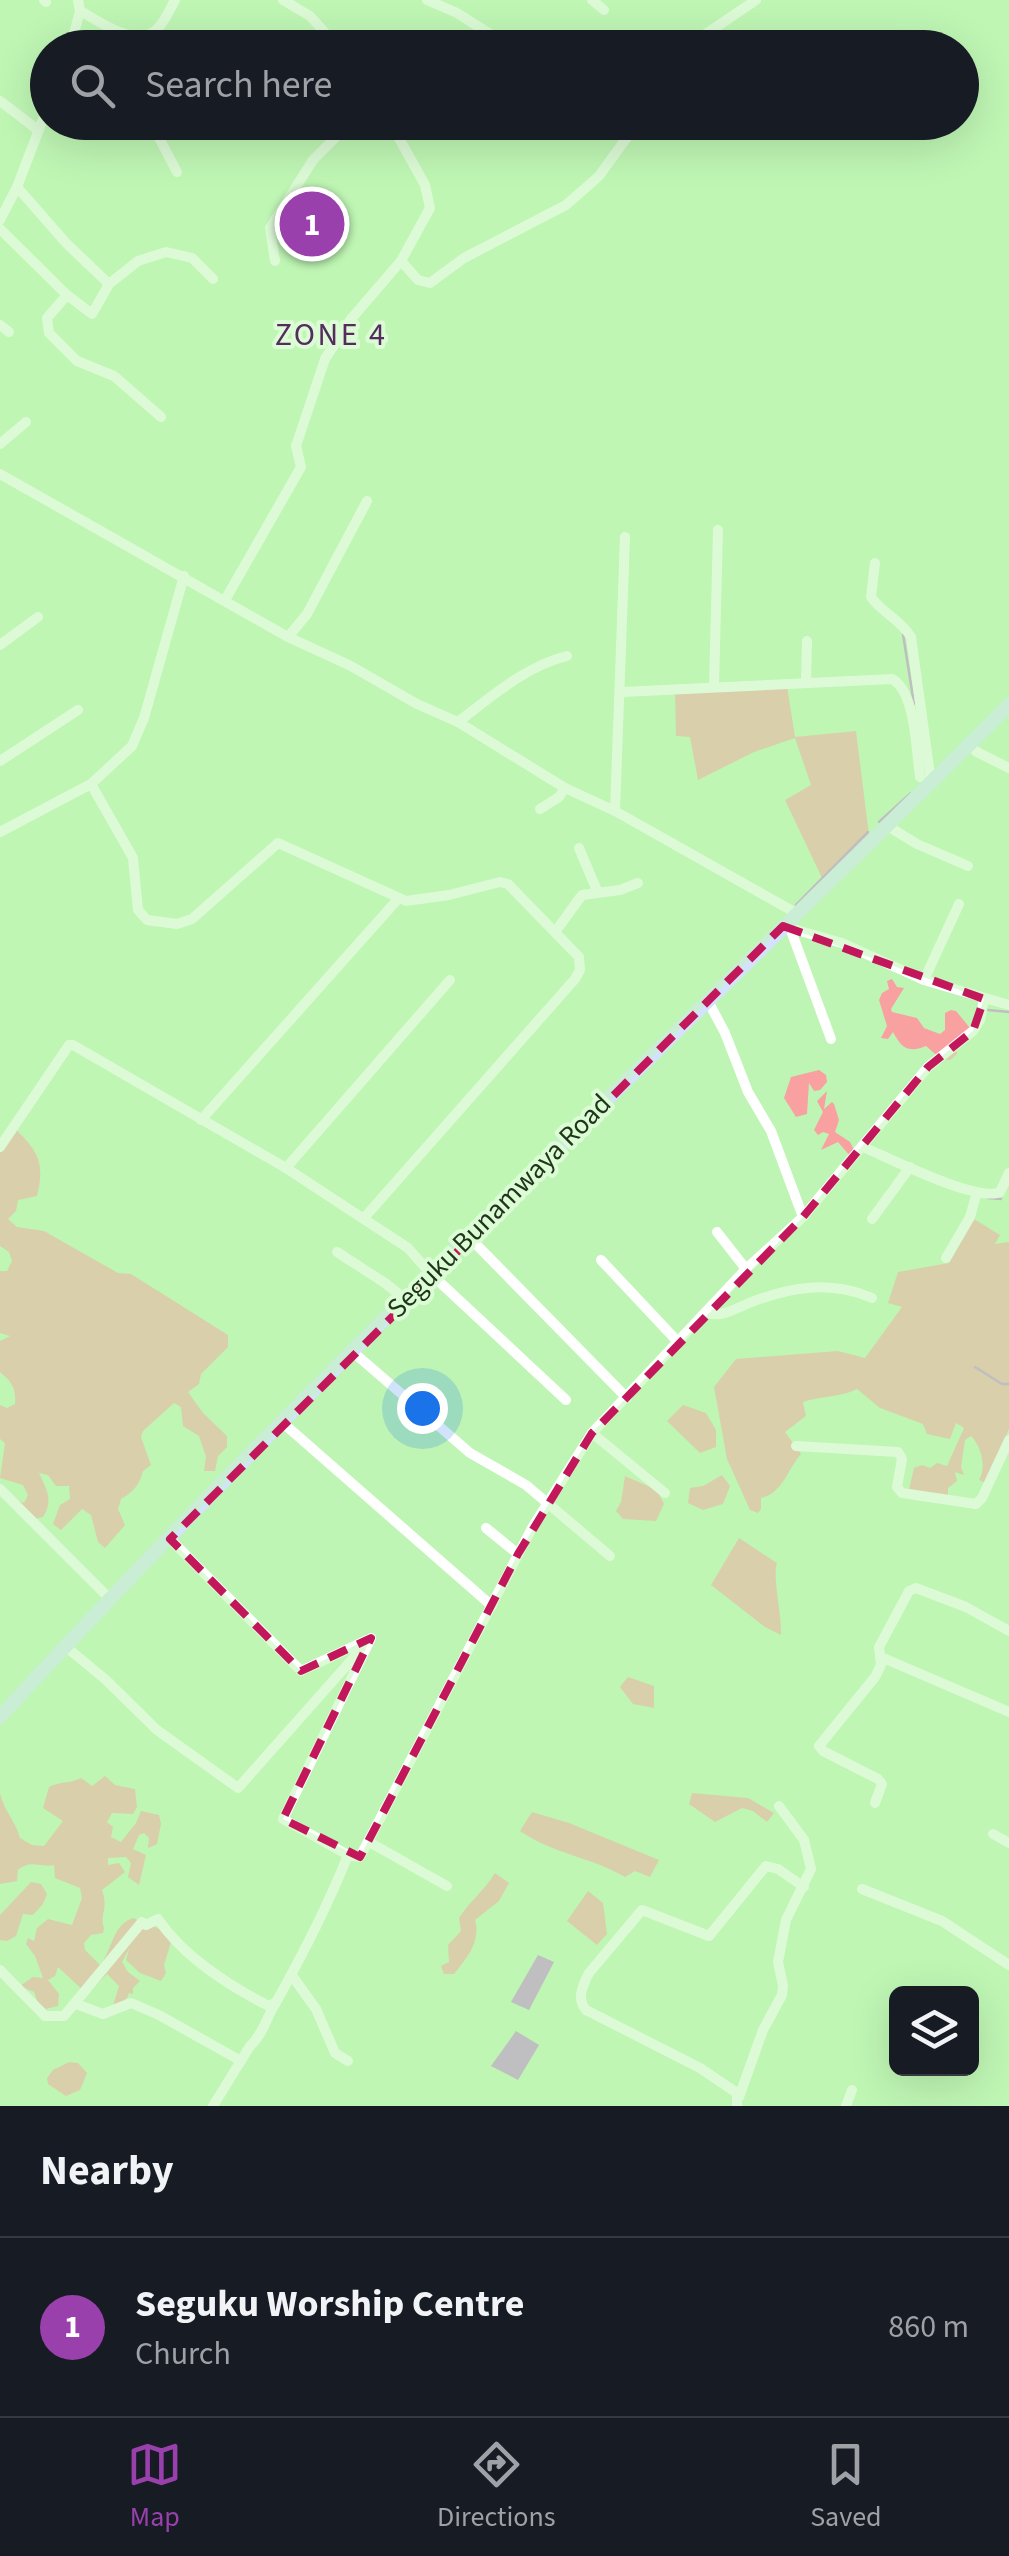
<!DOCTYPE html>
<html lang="en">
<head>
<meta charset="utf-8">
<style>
  :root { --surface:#171b24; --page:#20242c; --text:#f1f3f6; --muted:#9ea1a6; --line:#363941; --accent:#9940ac }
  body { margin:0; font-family:"Source Sans 3",sans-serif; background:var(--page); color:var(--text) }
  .controls { position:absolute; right:30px; bottom:30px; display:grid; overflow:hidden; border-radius:15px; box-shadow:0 10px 40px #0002 }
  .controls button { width:90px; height:90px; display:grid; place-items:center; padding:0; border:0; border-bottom:2px solid var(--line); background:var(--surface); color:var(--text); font:50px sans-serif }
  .you { position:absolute; left:422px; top:1408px; width:35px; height:35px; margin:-25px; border:8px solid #fff; border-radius:50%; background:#1a73e8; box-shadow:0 0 0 15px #1a73e833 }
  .badge { display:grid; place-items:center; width:65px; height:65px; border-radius:50%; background:var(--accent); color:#fff; font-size:32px; font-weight:700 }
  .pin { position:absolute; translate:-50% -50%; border:5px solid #fff; box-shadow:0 2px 10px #0006 }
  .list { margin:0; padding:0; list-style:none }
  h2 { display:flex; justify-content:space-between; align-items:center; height:130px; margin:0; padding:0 40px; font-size:42px }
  h2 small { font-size:32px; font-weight:400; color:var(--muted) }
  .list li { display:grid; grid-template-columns:65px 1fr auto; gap:30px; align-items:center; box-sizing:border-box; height:180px; padding:0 40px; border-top:2px solid var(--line) }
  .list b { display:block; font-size:38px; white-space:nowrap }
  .list p { margin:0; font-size:32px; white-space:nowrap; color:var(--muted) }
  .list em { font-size:32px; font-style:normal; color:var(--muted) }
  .icon { flex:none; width:55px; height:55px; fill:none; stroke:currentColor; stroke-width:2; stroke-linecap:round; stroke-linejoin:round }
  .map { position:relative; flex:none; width:1009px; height:2106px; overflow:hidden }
  .search { position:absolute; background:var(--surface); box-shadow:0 10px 40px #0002; left:30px; right:30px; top:30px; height:110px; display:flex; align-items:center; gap:25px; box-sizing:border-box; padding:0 35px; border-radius:55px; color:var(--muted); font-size:38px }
  .sheet { height:310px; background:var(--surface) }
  nav { display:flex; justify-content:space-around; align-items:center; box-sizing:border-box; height:140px; border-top:2px solid var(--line); background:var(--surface); font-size:28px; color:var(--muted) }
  nav a { display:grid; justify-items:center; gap:5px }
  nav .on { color:var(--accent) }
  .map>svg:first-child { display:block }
</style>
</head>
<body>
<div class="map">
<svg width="1009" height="2106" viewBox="0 0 1009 2106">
  <rect width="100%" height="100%" fill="#bff5b4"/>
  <g fill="#f8a1a0">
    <path d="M787,686L795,737L856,731L869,835L823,880L785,800L811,785L795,738L754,752L698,780L690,737L676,736L675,691Z"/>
    <path d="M892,979L897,987L904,988L891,1009L892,1012L917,1018L924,1028L940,1034L945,1030V1013L951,1010L956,1011L970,1028L956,1044L957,1054L950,1060L941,1059L926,1046C906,1054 901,1046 893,1032L888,1039L881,1038L887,1026L879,1000L882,993L889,989L887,981Z"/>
    <path d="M819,1070L826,1075L827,1082L820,1090L814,1091L809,1083L807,1114L796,1117L784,1098L791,1077Z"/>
    <path d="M827,1091L824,1109L832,1102L834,1104L839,1120L835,1132L850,1142L854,1150L850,1156L838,1142L821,1150L829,1134L823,1132L818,1135L814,1130L823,1112L817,1101Z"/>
    <path d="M14,1128C39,1151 45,1164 37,1196L18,1200L16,1211L8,1219L17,1227L44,1231L118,1273L131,1274L228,1335V1347L201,1374L199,1384L188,1392L203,1413L227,1436V1447L218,1456L215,1471H204L206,1457L199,1436L183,1426L181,1407L174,1403L143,1431L141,1437L151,1465L143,1471C139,1486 133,1492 121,1499L118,1509L125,1525L105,1548L98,1542L91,1515L82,1509L61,1530L53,1524L60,1505L70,1499L69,1486H56L48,1475L39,1473C46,1489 54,1499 43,1517L27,1521L11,1506L18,1501L24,1503L28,1495L23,1485L0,1478L5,1443L0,1439V1405L7,1408L15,1404C16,1388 12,1382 0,1372V1341L10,1336L0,1333V1271H7L12,1261L9,1252L0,1246V1146Z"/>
    <path d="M974,1219L1000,1235L995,1244L1009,1242V1429L986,1483L979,1480C987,1467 981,1446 971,1436L965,1440L961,1467L964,1475L955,1472L957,1481L948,1488V1498L908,1494L914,1468L922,1465L930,1468L937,1463L947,1466L964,1428L956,1423L950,1439L927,1434L923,1424L880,1408L857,1389C843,1397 821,1396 803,1402L806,1416L785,1432L801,1454C787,1470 783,1493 761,1498V1509L758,1513L750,1510L727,1459L714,1387L736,1359L838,1351L865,1358L902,1307L888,1303L898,1272L949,1263Z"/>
    <path d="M683,1405L706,1413L716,1430V1447L700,1453L667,1421Z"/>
    <path d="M722,1475L730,1486L723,1504L703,1510L688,1503L690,1488L703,1486Z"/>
    <path d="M625,1476L657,1490L664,1504L656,1521L623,1519L616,1511L621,1502Z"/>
    <path d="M739,1538L777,1563C772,1577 782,1614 781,1635L765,1627L711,1585Z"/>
    <path d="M628,1677L654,1686V1708L633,1704L620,1687Z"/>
    <path d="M105,1776L115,1785L135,1789L137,1807L133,1814L112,1813L107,1822L113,1827L111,1837L121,1842L136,1823L141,1811L159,1815L161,1824L157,1844L148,1848L149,1838L144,1833L139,1835L133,1849L146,1855L139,1885L128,1877L131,1863L126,1857L108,1858V1865L119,1863L125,1872L102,1890C109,1910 99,1914 104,1928L103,1933L91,1935L84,1943L85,1950L100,1965C113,1949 112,1924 134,1918C149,1929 158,1923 172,1939L164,1965L166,1973L161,1981L140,1973L126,1960L129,1949L122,1962L128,1972L140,1981L133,1988V1994L129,1993L127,1998L112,2009L119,1986L107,1974L87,1994L58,1967L55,1976L48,1980L59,1994L58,2006L46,2009L38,2003L34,1992L20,1986L33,1977L43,1978L35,1956L26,1944L28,1938L34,1941L37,1928L48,1919L72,1925L82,1898L80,1888L55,1878L54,1865C39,1868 32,1859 18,1870L17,1881L0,1884V1793C4,1811 16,1822 20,1838L32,1845L44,1846L63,1821L43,1808L49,1787C60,1781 70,1784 81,1778L92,1786Z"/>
    <path d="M692,1793L748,1798L774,1813L767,1822L753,1811L742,1808L715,1822L689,1804Z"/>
    <path d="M532,1812L569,1823L659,1860L650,1877L635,1871L625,1877C591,1857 553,1854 520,1831Z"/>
    <path d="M495,1873L509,1883L499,1901L475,1920C481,1941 467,1958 454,1974H444L441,1966L449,1962L448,1945L461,1931L459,1918C470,1901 483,1892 495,1873Z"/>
    <path d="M31,1882L41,1884L47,1894L43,1904L33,1915L23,1914L16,1936L7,1941L0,1940V1915Z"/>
    <path d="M588,1891L603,1903L607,1934L597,1945L567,1921Z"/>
    <path d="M69,2062L78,2063L87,2073L80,2090L66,2096L48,2084L47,2078L53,2070Z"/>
  </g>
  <g fill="#be7bce">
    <path d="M538,1955L554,1962L529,2010L511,2002Z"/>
    <path d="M516,2031L539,2045L518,2080L491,2066Z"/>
  </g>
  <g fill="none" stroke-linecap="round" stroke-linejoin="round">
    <g stroke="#be7bce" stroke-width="2.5">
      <path d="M903,634L914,704"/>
      <path d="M879,822L911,793"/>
      <path d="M796,905L868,832"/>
      <path d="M988,1010L1009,1012"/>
      <path d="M988,1198L1001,1199"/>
      <path d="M975,1367L1002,1384H1009"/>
    </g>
    <g stroke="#fff" stroke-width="10">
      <path d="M44,0L46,2"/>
      <path d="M283,0L310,16L339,48"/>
      <path d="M427,0L457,13L512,48"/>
      <path d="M592,0L604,10"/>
      <path d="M80,11C99,21 136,49 157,29C165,22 170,9 175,0"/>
      <path d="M70,48L80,11L78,0"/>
      <path d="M685,48L756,0"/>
      <path d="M0,101L38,130"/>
      <path d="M157,122V134L177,172"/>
      <path d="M17,187L66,243L109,284"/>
      <path d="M0,220L17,187L48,106"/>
      <path d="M0,229L67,295L47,318L49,333L77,361L114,376L161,417"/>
      <path d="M275,261L270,228L313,160L351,122"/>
      <path d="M401,261L418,280L430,283L464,258L566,205L599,176L638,122"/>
      <path d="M67,295L92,314L109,284L138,261L166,252L192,258L213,279"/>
      <path d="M0,325L9,332"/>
      <path d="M0,444L26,422"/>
      <path d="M0,474L288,637L351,666L417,704L458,722L565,788L615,811L796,913"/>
      <path d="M875,563L871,597C882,613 901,620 911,637L931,782"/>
      <path d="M225,600L301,467L296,446L325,359L351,319L401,261L430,208L425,185L390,122"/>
      <path d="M288,637L307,614L367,501"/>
      <path d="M0,645L38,617"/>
      <path d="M806,681L807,641"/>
      <path d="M714,686L718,530"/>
      <path d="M622,692L892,679C916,692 916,751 920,777"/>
      <path d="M458,722C492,696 526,666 567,656"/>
      <path d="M969,745L977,752L1009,768"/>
      <path d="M0,761L78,710"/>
      <path d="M91,784L133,858L138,910L147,920L177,924L192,919L278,843L406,901L449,895L500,882L508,884L579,957L580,970L575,979L364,1218"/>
      <path d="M540,809L559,797L565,788"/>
      <path d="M615,811L625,537"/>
      <path d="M886,825L917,844L968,866"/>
      <path d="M0,832L91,784L132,746L144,718L184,576"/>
      <path d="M579,848L598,893"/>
      <path d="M783,926L842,943L924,980L1009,1005"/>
      <path d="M790,928L831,1039"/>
      <path d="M555,932L582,895L620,890L638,883"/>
      <path d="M924,980L959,904"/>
      <path d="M708,1001L725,1033L748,1092L771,1131L803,1217"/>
      <path d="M201,1120L398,899"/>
      <path d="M0,1147L69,1045H73L286,1168L408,1248L430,1273L566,1400"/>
      <path d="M863,1147C889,1158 978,1203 1000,1192L1009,1173"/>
      <path d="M286,1168L450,980"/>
      <path d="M872,1219L910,1167"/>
      <path d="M717,1232L746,1269"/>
      <path d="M468,1236L627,1398"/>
      <path d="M337,1252L385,1283L405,1299"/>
      <path d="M946,1258L970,1217L977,1192"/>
      <path d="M601,1260L678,1342"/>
      <path d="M705,1313C723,1317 733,1310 749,1303C790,1287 830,1280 872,1298"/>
      <path d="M353,1352L470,1453L526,1485L610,1556"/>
      <path d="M283,1423L492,1606"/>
      <path d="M592,1433L665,1493"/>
      <path d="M796,1446L898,1452L902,1459L897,1487L902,1493L976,1504L982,1498L1009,1440"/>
      <path d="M0,1489L111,1600"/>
      <path d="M486,1528L518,1554"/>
      <path d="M170,1539L301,1671L367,1640"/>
      <path d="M65,1646L106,1680L157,1730L238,1788L371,1638L283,1819L348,1855L360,1857L532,1528L592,1433L746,1269L803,1217L928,1067L973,1031L980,1020L984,999"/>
      <path d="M881,1657L1009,1712"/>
      <path d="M875,1803L882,1784L878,1779L823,1751L819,1746L875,1677L881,1665L879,1647L909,1591L916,1588L966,1607L1009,1631"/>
      <path d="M993,1834L1009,1843"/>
      <path d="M369,1842L447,1886"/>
      <path d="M862,1889L942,1921L1009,1965"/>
      <path d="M0,1970L45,2016H64L142,1922L146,1925L158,1919C183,1956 229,1986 269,2006L276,2002"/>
      <path d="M293,1977L316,2009L335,2053L348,2061"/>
      <path d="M76,2004L103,2014L131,2003L159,2015L241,2061"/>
      <path d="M739,2097L763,2030L782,1995L783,1986L778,1962L786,1920L811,1869L804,1840L779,1806"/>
      <path d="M213,2106L250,2046C262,2036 266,2019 274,2006C302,1956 327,1908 348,1855"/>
      <path d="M737,2106V2093L700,2068L586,2010C576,1998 583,1985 589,1973L642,1910L709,1936L766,1866L778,1869L804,1887"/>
      <path d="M846,2106L852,2090"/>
    </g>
    <path stroke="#d4e3fd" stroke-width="14" d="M0,1717C322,1366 672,1041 1009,705"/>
  </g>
  <path d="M0 0H1009V2106H0ZM783,926L984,999L973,1031L928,1067L803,1217L592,1433L518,1554L360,1857L283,1819L371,1638L301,1671L170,1539Z" fill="#bff5b4" fill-opacity=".55" fill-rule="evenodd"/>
  <path fill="none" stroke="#c2185b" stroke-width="8" stroke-dasharray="20 12" stroke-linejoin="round" d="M783,926L984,999L973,1031L928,1067L803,1217L592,1433L518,1554L360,1857L283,1819L371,1638L301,1671L170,1539Z"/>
  <g text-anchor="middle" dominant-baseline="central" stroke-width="8" stroke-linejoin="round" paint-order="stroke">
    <g font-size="28" fill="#20351b" stroke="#dcfcd5">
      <text transform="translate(499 1206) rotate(-45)">Seguku Bunamwaya Road</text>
    </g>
    <g font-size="32" letter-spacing="2.5" fill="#562b5f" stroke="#dcfcd5">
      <text x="331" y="335">ZONE 4</text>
    </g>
  </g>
</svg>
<div class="controls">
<button><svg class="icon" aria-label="layers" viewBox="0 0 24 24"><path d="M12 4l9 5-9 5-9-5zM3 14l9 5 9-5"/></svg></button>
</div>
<div class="you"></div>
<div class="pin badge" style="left:312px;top:224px">1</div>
<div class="search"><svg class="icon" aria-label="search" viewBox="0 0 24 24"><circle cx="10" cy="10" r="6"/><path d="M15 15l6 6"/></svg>Search here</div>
</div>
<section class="sheet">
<h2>Nearby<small></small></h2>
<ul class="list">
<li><span class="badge">1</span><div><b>Seguku Worship Centre</b><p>Church</p></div><em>860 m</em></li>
</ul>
</section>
<nav>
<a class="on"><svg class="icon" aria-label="map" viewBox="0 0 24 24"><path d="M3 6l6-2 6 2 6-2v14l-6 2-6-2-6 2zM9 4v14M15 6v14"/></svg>Map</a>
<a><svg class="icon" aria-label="directions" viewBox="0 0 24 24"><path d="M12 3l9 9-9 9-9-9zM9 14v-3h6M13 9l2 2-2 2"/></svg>Directions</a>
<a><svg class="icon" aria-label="saved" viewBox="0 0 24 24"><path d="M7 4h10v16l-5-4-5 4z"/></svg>Saved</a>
</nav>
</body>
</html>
